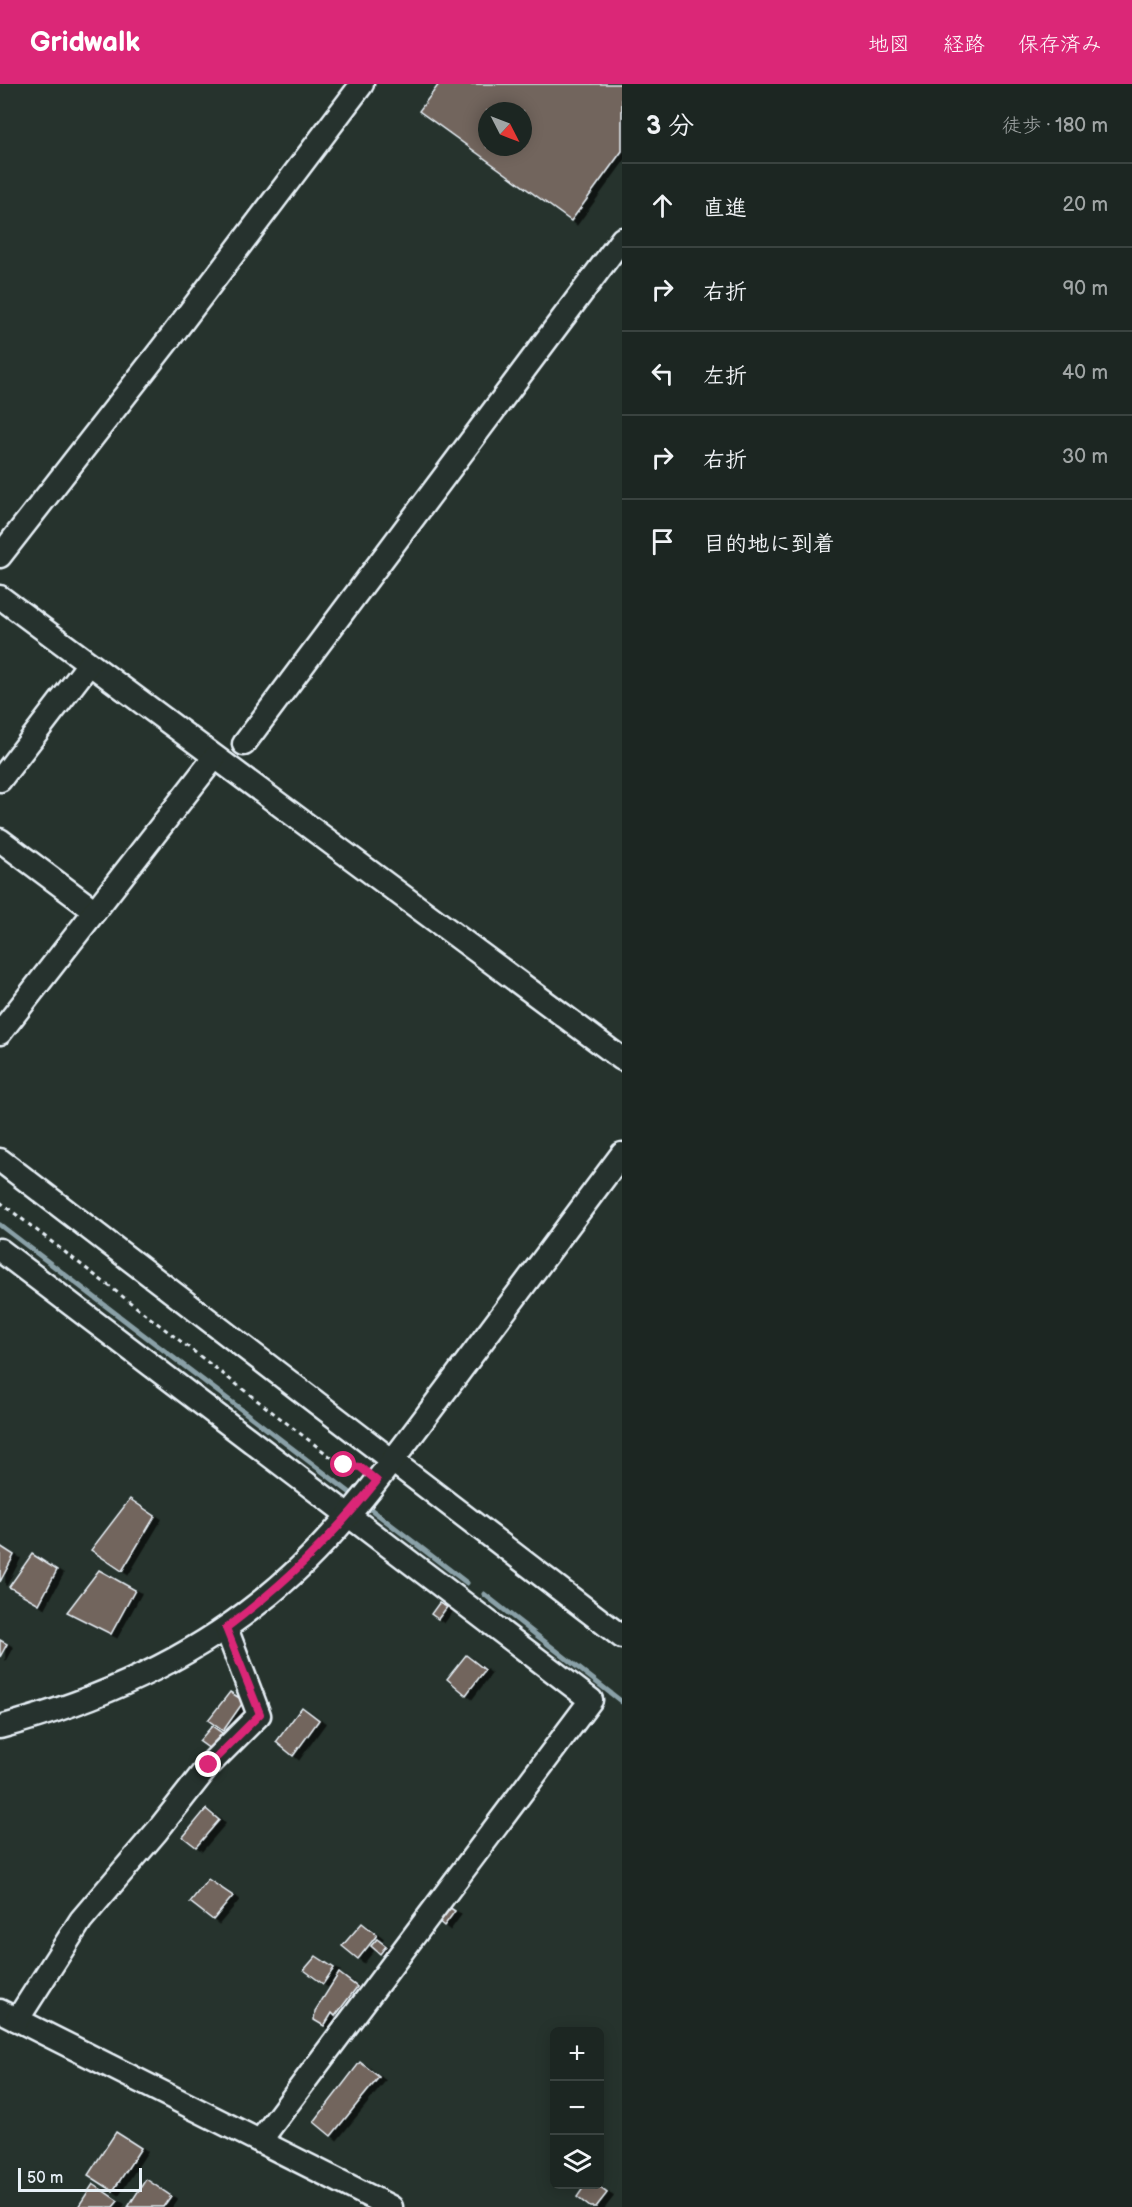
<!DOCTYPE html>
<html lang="ja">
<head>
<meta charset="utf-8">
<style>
  :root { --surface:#1c2622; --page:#252e2a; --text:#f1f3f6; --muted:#a0a5a5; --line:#3a4340; --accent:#db2777 }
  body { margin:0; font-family:"Balsamiq Sans","Klee One",sans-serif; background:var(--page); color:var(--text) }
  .controls { position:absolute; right:18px; bottom:18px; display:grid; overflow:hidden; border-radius:9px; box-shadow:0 3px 15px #0003 }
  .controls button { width:54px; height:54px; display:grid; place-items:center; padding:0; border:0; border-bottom:2px solid var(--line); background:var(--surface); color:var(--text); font:30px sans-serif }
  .compass { position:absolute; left:478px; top:18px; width:54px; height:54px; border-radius:50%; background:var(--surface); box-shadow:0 3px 15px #0003; rotate:132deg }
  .scale { position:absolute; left:18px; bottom:15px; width:124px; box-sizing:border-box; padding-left:6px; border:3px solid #e8f1f8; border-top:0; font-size:16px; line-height:21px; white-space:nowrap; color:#e8f1f8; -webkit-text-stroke:4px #26332d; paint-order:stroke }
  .stop { position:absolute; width:18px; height:18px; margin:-14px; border:4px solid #db2777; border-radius:50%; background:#fff }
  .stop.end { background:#db2777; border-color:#fff; box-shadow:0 2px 6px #0008 }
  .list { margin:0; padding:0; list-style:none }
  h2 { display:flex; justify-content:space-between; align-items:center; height:78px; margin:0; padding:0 24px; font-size:26px }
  h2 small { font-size:20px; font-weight:400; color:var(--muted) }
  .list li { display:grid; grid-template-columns:39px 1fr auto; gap:18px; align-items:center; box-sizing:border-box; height:84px; padding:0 24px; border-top:2px solid var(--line) }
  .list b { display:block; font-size:22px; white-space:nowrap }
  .list em { font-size:20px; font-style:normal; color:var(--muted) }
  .icon { flex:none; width:33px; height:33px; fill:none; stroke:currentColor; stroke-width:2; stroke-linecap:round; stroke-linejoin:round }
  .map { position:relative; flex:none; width:622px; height:2123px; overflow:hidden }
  header { display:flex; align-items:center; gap:36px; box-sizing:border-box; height:84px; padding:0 30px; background:var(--accent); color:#fff }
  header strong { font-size:28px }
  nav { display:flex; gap:33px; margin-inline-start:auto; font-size:21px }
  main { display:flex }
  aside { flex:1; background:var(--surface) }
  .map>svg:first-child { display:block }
</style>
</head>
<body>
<header>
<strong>Gridwalk</strong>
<nav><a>地図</a><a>経路</a><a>保存済み</a></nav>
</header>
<main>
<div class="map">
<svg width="622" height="2123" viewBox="0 0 622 2123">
  <defs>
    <filter id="shadow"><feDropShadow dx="6" dy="3.5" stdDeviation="0" flood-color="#0009"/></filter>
  </defs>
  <rect width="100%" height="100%" fill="#26332d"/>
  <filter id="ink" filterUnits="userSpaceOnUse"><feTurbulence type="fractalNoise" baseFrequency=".0167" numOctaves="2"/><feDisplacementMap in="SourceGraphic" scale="12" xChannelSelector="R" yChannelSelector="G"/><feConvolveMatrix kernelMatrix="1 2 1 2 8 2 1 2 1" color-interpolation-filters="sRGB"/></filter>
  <g filter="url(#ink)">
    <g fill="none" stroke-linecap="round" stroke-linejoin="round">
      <g stroke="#8aa1a8" stroke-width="5">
        <path d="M0,1141L357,1414"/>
        <path d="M364,1420L467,1499"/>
        <path d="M484,1510L622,1618"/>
      </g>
    </g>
    <g fill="#72655d" stroke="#e8f1f8" stroke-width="1.5" fill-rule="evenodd" filter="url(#shadow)">
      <path d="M439,0H620L622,2V67L571,137L419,27ZM487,27H523V63H487Z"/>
      <path d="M130,1415L155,1432L122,1487L91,1466Z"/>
      <path d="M0,1462L14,1471L0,1498Z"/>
      <path d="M32,1470L57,1486L39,1520L9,1503Z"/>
      <path d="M99,1486L135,1506L111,1550L67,1528Z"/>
      <path d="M439,1519L447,1523L438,1535L431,1530Z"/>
      <path d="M0,1556L7,1560L0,1573Z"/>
      <path d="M466,1571L485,1586L466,1611L447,1595Z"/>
      <path d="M230,1608L244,1617L223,1647L208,1636Z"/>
      <path d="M302,1623L319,1636L293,1672L276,1658Z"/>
      <path d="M212,1642L222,1649L210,1665L199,1657Z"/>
      <path d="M206,1725L219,1736L196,1763L183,1753Z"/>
      <path d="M208,1795L233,1812L213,1836L190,1818Z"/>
      <path d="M444,1820L455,1827L444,1842L435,1834Z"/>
      <path d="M362,1839L377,1851L358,1875L342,1862Z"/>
      <path d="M377,1855L386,1862L380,1870L371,1862Z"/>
      <path d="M316,1872L334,1884L323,1900L304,1886Z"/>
      <path d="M339,1889L357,1903L335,1932L332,1929L324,1942L314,1936L315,1927Z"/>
      <path d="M360,1978L379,1993L331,2052L314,2038Z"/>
      <path d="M116,2048L141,2064L113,2107L88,2091Z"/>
      <path d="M146,2095L171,2112L163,2123H128Z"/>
      <path d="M93,2100L118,2117L113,2123H78Z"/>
      <path d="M586,2100H595L607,2109L596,2123H590L577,2113Z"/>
    </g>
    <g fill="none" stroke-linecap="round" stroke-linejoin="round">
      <defs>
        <g id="minor">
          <path d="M0,472L170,254L362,0"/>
          <path d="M0,513L622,975"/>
          <path d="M244,660L622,155"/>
          <path d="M0,696L89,580"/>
          <path d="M0,756L95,827"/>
          <path d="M0,949L214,674"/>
          <path d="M0,1076L622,1553"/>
          <path d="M0,1166L591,1616L260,2057"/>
          <path d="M0,1643C93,1618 184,1579 260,1518C334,1460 389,1381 445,1307C504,1228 563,1149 622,1070"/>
          <path d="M0,1927L391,2123"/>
          <path d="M17,1936L81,1836L157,1747L209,1681L259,1631L226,1544"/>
        </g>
      </defs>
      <use href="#minor" stroke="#e8f1f8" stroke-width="27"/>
      <path stroke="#e8f1f8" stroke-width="3" stroke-dasharray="4.5 4.5" stroke-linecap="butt" d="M0,1118L332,1374L344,1381L362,1385"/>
      <use href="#minor" stroke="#26332d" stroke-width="22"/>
    </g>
  </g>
  <g fill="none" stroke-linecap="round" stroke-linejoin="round" filter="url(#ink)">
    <path stroke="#db2777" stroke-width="8" d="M209,1681L260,1630L226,1544C286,1499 330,1455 377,1397L360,1383L344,1381"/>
  </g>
</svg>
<div class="controls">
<button>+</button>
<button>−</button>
<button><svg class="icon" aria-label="layers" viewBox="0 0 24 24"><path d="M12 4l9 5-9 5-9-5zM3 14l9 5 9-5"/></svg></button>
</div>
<svg class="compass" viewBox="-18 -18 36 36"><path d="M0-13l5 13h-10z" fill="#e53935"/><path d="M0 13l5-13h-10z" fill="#a0a5a5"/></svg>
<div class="scale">50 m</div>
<div class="stop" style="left:344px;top:1381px"></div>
<div class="stop end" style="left:209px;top:1681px"></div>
</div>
<aside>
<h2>3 分<small>徒歩 · 180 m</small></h2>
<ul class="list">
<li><svg class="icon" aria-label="ahead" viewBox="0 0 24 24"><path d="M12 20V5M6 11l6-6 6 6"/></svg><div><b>直進</b></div><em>20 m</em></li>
<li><svg class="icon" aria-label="right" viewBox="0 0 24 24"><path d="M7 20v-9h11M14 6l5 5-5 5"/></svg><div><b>右折</b></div><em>90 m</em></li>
<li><svg class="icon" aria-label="left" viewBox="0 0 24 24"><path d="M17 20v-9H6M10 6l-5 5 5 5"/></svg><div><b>左折</b></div><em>40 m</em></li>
<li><svg class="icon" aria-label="right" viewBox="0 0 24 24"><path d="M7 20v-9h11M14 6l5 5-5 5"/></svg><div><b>右折</b></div><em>30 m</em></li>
<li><svg class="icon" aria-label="arrive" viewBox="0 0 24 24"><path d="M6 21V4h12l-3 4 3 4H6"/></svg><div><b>目的地に到着</b></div></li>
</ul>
</aside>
</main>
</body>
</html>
